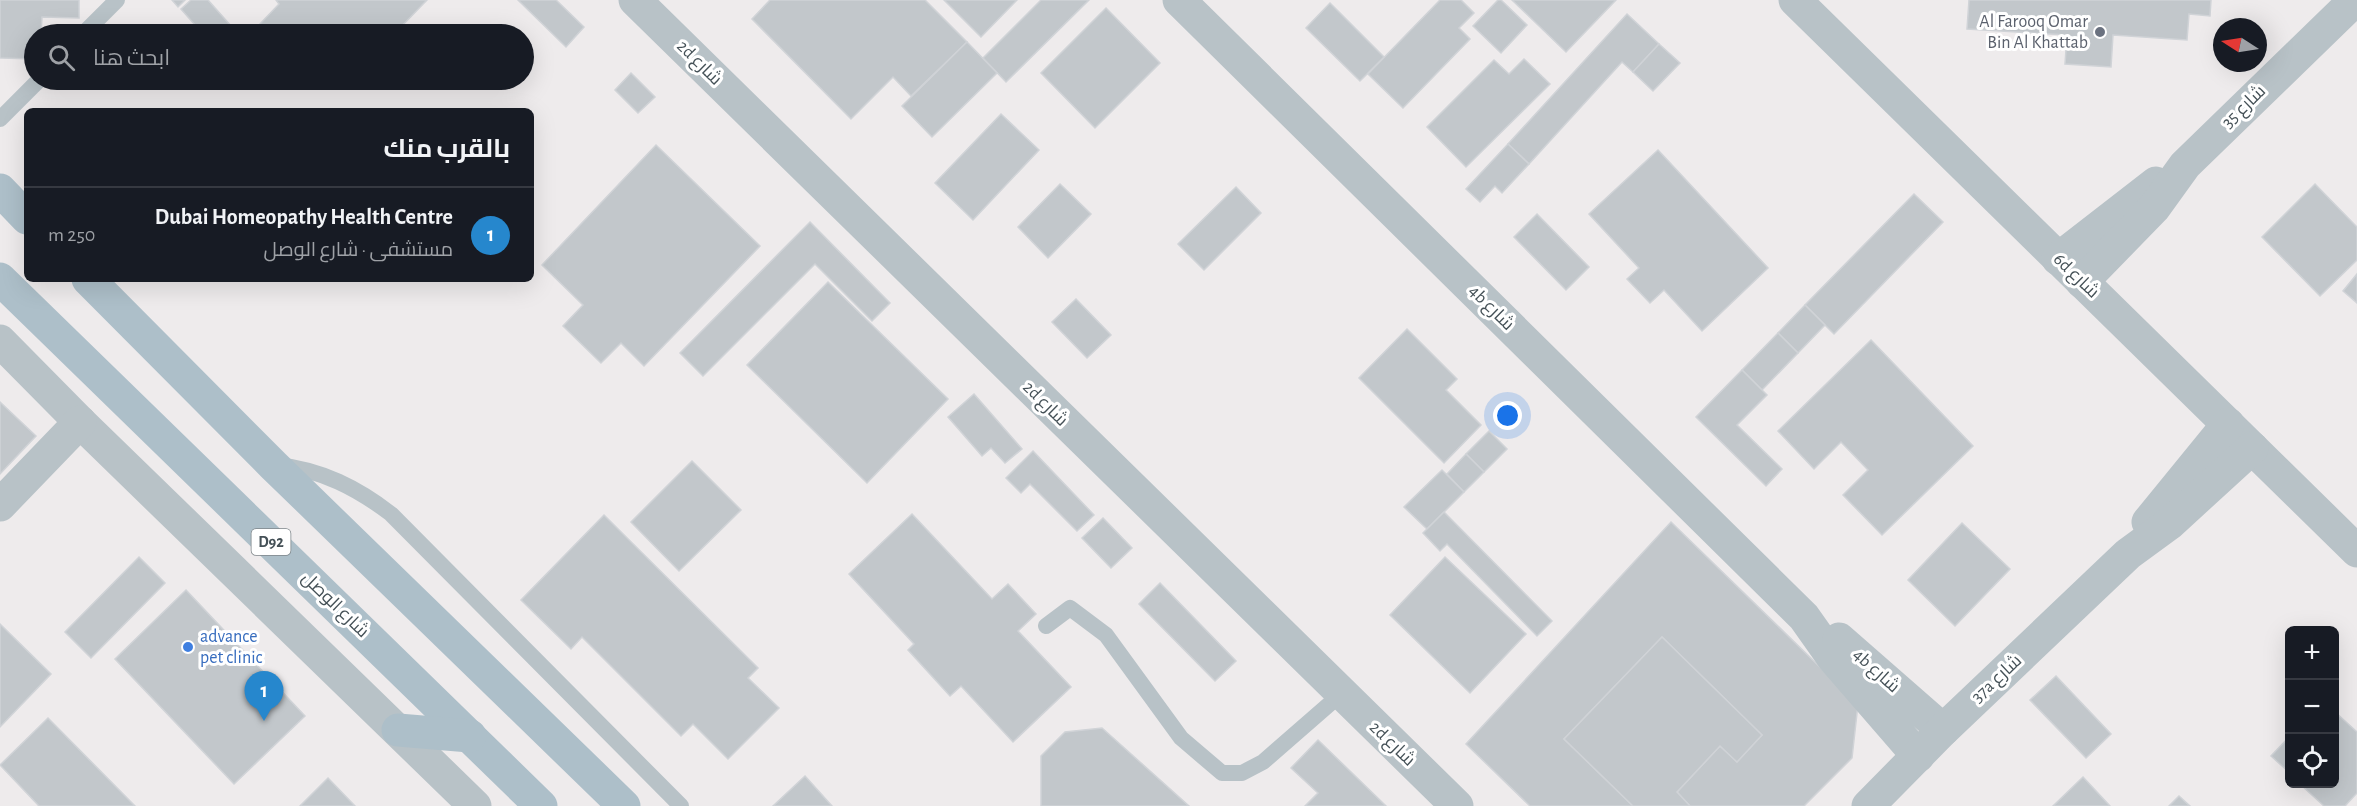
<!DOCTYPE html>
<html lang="ar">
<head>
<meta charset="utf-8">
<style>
  :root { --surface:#171b24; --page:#242831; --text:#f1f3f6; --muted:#9ea1a6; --line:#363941; --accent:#2687cd }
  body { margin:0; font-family:"Alegreya Sans",Cairo,sans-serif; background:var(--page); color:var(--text); direction:rtl }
  .controls { position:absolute; right:18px; bottom:18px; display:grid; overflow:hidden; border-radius:9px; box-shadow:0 6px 24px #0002 }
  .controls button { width:54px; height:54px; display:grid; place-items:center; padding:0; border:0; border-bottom:2px solid var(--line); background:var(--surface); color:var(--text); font:30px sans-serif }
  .compass { position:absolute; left:2213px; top:18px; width:54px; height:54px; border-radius:50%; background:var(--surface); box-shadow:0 6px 24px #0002; rotate:282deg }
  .you { position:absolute; left:1508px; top:416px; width:21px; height:21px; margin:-15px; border:4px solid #fff; border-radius:50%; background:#1a73e8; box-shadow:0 0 0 9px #1a73e833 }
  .badge { display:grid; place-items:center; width:39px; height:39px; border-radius:50%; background:var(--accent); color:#fff; font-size:20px; font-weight:700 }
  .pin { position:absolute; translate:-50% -50px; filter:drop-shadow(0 2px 3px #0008) }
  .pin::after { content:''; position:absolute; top:32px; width:21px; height:18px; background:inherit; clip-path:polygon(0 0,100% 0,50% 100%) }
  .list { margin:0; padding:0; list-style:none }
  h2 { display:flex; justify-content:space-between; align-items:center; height:78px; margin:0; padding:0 24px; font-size:26px }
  h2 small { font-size:20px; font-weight:400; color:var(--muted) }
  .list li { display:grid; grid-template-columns:39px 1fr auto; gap:18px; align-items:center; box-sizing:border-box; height:96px; padding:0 24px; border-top:2px solid var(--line) }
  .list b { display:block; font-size:22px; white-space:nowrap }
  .list p { margin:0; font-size:20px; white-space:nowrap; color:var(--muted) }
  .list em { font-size:20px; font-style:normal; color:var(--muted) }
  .icon { flex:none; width:33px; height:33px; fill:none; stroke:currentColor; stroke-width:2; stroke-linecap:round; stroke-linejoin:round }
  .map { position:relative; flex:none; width:2357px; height:806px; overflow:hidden; direction:ltr }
  .search { position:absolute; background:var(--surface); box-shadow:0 6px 24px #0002; left:24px; top:24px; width:510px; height:66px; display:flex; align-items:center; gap:15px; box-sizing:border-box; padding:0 21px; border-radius:33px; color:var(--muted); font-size:22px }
  .panel { position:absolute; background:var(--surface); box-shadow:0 6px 24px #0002; left:24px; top:108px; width:510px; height:174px; border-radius:9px; direction:rtl }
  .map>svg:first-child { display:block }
</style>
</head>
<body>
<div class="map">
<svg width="2357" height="806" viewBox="0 0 2357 806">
  <rect width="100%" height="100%" fill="#eeebec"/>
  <g fill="#c2c7cb" stroke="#d0d3d7" stroke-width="1.5">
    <path d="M0,0H79V18L42,17L41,34H34V59L0,58Z"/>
    <path d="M172,0H185L178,7Z"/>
    <path d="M191,0H208L231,26L221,34H203L181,9Z"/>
    <path d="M276,0H427L394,34H270L260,24L279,4Z"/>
    <path d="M518,0H556L584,27L566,47Z"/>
    <path d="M770,0H925L967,42L911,96L893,77L851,119L752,19Z"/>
    <path d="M944,0H1017L981,37Z"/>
    <path d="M1041,0H1089L1006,82L983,58Z"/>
    <path d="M1440,0H1461L1474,13L1459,28L1470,39L1403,108L1368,74Z"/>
    <path d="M1498,0H1501L1527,25L1501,53L1473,26Z"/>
    <path d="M1512,0H1616L1566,52Z"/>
    <path d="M1969,0H2211L2210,16L2189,14L2187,40L2113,35L2111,67L2065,64L2067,35L1967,29Z"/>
    <path d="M1330,3L1384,57L1360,81L1306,28Z"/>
    <path d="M1106,8L1160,63L1095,128L1041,73Z"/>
    <path d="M1627,14L1659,44L1633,72L1622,62L1529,164L1508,144Z"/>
    <path d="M967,42L997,73L932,137L902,106Z"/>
    <path d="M1659,44L1680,63L1653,91L1633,72Z"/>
    <path d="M1524,59L1550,84L1466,167L1427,127L1494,60L1509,74Z"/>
    <path d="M631,73L655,97L638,113L615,90Z"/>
    <path d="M1001,114L1039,150L973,220L935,183Z"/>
    <path d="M1508,144L1529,164L1502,193L1495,186L1480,202L1466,189Z"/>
    <path d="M656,145L760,246L644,366L621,343L601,363L563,326L583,305L542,265Z"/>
    <path d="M1658,150L1768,268L1702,331L1664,290L1650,303L1627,279L1639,268L1589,214Z"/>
    <path d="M1060,184L1091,214L1048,258L1018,227Z"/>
    <path d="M2315,184L2357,227V260L2320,296L2262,237Z"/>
    <path d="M1236,187L1261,213L1204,270L1178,244Z"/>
    <path d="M1914,194L1943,222L1834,334L1805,305Z"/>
    <path d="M1537,214L1589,267L1566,290L1514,237Z"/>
    <path d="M810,222L890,303L872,321L815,264L703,376L680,353Z"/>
    <path d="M2357,274V303L2343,291Z"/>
    <path d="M828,282L948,399L867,483L747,365Z"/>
    <path d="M1076,299L1111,335L1087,358L1052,322Z"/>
    <path d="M1805,305L1825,325L1798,353L1778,333Z"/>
    <path d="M1407,329L1457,379L1446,390L1481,425L1444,463L1359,378Z"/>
    <path d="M1778,333L1798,353L1762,390L1742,370Z"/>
    <path d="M1871,340L1973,446L1882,535L1843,495L1868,470L1841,442L1814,469L1778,431Z"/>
    <path d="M1742,370L1767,395L1737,425L1782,469L1766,486L1696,417Z"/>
    <path d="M974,394L1022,449L1005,463L991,448L982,456L948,417Z"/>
    <path d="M0,402L36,436L0,474Z"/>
    <path d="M1489,431L1507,449L1484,472L1466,454Z"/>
    <path d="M1033,451L1094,515L1077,531L1030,484L1021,493L1006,478Z"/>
    <path d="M1466,454L1484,472L1464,492L1447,474Z"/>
    <path d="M692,461L741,510L679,571L631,522Z"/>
    <path d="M1442,470L1464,492L1427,529L1404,507Z"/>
    <path d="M1444,512L1552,621L1537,636L1447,544L1440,551L1423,533Z"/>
    <path d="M912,514L992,599L1008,584L1036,614L1018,631L1071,687L1013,742L961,686L950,696L908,650L914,644L849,574Z"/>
    <path d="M604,515L758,668L748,678L779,708L728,759L693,724L681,736L582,637L571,649L521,600Z"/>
    <path d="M1103,518L1132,548L1111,568L1082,538Z"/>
    <path d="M1671,522L1858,704L1852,758L1804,806H1690L1677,792L1720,746L1737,762L1762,735L1662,637L1564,739L1633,806H1530L1466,744Z"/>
    <path d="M1962,523L2010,569L1955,626L1908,580Z"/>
    <path d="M139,557L165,583L91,658L65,632Z"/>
    <path d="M1445,557L1526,634L1470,693L1390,615Z"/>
    <path d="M1160,583L1236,661L1215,681L1139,604Z"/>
    <path d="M186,590L305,716L234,784L115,659Z"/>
    <path d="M0,624L51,674L0,727Z"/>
    <path d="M1662,637L1762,735L1737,762L1720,746L1677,792L1690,806H1633L1564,739Z"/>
    <path d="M2056,676L2111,734L2086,758L2030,700Z"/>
    <path d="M2334,711L2357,732V793L2345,806H2324L2300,784H2334Z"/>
    <path d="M48,718L135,806H39L0,765Z"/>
    <path d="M1102,728L1189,806H1041V756L1065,732Z"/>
    <path d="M2290,736V773L2271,756Z"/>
    <path d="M1318,740L1386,806H1305L1318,793L1291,768Z"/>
    <path d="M805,776L832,806H773Z"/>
    <path d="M2083,777L2110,806H2053Z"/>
    <path d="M328,778L355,806H300Z"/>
    <path d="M2179,796L2190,806H2169Z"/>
  </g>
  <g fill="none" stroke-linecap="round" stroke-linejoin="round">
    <g stroke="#b8c2c7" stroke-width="16">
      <path d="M83,34L117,0"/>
      <path d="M0,119L39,80"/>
      <path d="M278,465C322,470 357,488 391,514L681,806"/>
      <path d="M1046,626L1070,608L1106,635L1181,738L1222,773H1242L1263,762L1341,694"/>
    </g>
    <g stroke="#b8c2c7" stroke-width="33">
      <path d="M635,0L1457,806"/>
      <path d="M1179,0L1804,617L1833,658L1918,756"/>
      <path d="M1795,0L2357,551"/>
      <path d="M2058,259L2156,183"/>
      <path d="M2082,282L2154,208L2185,165L2355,0"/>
      <path d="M0,341L80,422L475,806"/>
      <path d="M0,505L80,422"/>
      <path d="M2148,522L2228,424"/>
      <path d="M1839,639L1943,730"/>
      <path d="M1868,806L1943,730L2128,554L2169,524L2252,448"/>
    </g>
    <g stroke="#adbfc9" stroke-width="33">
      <path d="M0,190L27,218"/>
      <path d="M0,279L541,806"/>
      <path d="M88,279L273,465L624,806"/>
      <path d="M398,730L470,736"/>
    </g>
  </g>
  <circle fill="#6b7280" stroke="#fff" stroke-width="2" cx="2100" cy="32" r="6"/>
  <circle fill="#3f7fe0" stroke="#fff" stroke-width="2" cx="188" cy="647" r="6"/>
  <g text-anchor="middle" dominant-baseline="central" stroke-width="6" stroke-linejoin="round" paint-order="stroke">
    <rect fill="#fff" stroke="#7d8589" stroke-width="1.5" x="251.5" y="529" width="39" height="26" rx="4.5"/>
    <g font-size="16" font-weight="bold" fill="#455157">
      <text x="271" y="542">D92</text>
    </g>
    <g font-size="18" fill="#5b616d" stroke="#fff" text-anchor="end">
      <text x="2088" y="22">Al Farooq Omar<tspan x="2088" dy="21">Bin Al Khattab</tspan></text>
    </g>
    <g font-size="18" fill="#455157" stroke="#fff">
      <text transform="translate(699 63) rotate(45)">2d شارع</text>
      <text transform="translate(2244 107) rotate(-44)">شارع 35</text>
      <text transform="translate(2076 276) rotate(44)">6d شارع</text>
      <text transform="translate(1491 308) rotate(45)">4b شارع</text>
      <text transform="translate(1045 404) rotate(45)">2d شارع</text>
      <text transform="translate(335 605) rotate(44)">شارع الوصل</text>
      <text transform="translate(1876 671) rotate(42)">4b شارع</text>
      <text transform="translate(1997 679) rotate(-43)">37a شارع</text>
      <text transform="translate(1392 744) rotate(44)">2d شارع</text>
    </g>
    <g font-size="18" fill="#366cbe" stroke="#fff" text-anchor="start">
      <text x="200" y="637">advance<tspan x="200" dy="21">pet clinic</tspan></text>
    </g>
  </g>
</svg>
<div class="controls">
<button>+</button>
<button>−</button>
<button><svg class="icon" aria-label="locate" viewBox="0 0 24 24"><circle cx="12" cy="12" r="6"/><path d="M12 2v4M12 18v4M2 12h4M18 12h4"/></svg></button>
</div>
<svg class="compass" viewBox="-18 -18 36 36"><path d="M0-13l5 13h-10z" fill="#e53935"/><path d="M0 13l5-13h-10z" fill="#9ea1a6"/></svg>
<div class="you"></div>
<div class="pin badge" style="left:264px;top:721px">1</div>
<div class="search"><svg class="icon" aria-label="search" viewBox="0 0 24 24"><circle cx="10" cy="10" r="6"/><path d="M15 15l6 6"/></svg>ابحث هنا</div>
<section class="panel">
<h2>بالقرب منك<small></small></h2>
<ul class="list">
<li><span class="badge">1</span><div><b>Dubai Homeopathy Health Centre</b><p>مستشفى · شارع الوصل</p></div><em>250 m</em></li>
</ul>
</section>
</div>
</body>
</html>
